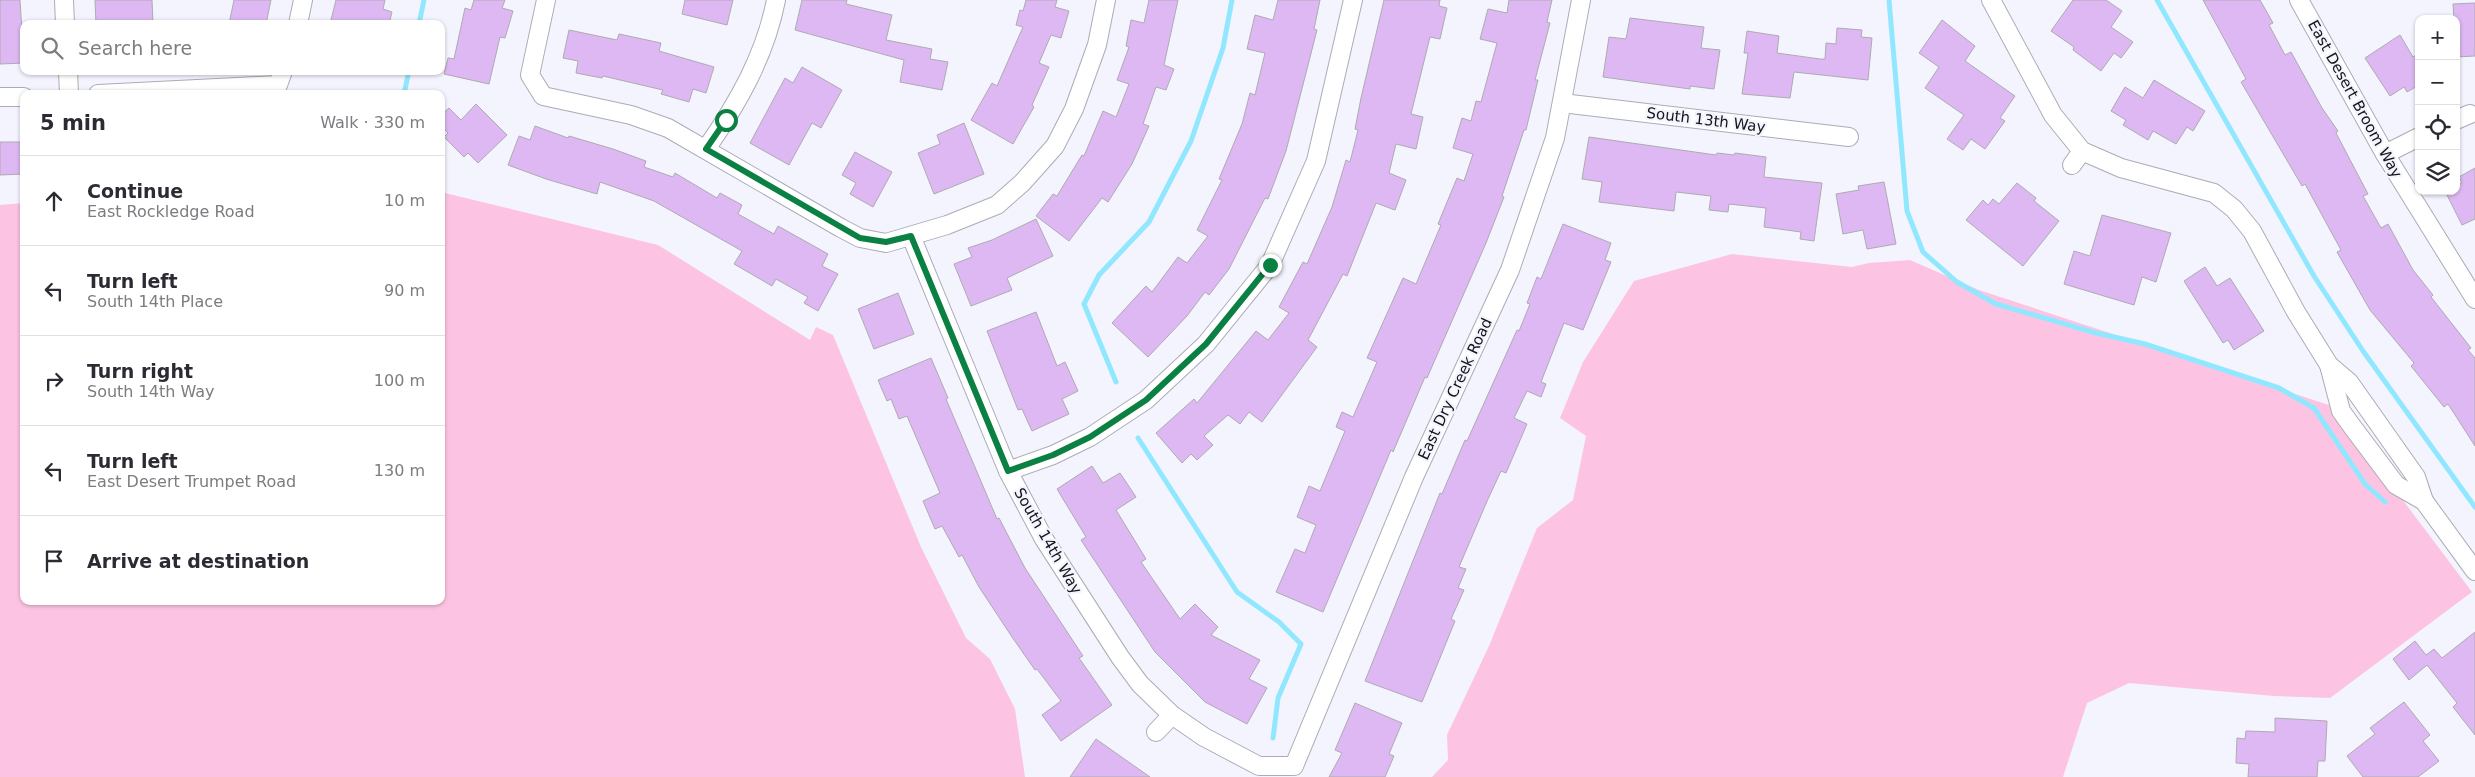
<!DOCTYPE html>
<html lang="en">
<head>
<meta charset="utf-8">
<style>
  :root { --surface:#fff; --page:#f2f2f3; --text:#2b2b33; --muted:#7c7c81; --line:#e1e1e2 }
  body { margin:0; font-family:"DejaVu Sans",sans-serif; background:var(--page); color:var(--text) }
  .controls { position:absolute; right:15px; top:15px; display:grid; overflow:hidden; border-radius:10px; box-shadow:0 1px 4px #0004 }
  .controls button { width:45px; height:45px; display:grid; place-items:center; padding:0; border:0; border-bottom:1px solid var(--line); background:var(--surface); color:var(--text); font:25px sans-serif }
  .stop { position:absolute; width:15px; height:15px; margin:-11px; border:4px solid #0b8043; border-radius:50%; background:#fff }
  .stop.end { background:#0b8043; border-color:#fff; box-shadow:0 1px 5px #0008 }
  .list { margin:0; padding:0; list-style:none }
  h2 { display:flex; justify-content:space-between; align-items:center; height:65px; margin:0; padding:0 20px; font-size:21px }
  h2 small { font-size:16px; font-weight:400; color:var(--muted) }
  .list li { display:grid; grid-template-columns:32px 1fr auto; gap:15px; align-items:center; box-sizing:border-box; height:90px; padding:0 20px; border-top:1px solid var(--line) }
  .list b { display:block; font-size:19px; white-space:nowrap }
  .list p { margin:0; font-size:16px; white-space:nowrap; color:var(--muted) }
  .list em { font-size:16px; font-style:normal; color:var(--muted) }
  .icon { flex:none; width:28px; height:28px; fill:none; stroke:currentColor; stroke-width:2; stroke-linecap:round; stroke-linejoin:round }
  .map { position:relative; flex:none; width:2475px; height:777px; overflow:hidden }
  .search { position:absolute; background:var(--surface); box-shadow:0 1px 4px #0004; left:20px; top:20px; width:425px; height:55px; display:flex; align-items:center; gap:12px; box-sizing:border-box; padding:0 18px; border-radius:10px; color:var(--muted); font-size:19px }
  .panel { position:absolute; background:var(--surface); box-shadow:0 1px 4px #0004; left:20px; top:90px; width:425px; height:515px; border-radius:10px }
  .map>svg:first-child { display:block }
</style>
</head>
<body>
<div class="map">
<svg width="2475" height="777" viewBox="0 0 2475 777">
  <rect width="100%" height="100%" fill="#f3f4fe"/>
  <g fill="#fcc4e2">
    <path d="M441,192L658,245L810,340L816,327L833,335L921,547L966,638L990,659L1015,709L1025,777H0V205L24,203V601H441Z"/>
    <path d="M1732,254L1852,267L1869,263L1910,260L1979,290L2332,406L2472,592L2330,698L2274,696L2129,683L2087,703L2063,777H1432L1448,760L1447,735L1489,646L1537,528L1573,500L1586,436L1560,418L1583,362L1634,281Z"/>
  </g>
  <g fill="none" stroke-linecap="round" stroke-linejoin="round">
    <g stroke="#91e8fe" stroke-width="5">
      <path d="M1889,0L1907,211L1923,252L1957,282L1996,304L2096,333L2145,344L2279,388L2314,408L2365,484L2385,502"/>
      <path d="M2157,0L2314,276L2363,351L2475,507"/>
      <path d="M419,24L424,0"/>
      <path d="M404,94L409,71"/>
      <path d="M1116,382L1084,304L1099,275L1149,222L1191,141L1223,48L1232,0"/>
      <path d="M1138,438L1237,592L1279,622L1301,644L1278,698L1273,738"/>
    </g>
  </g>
  <g fill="#ddb8f2" stroke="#afaab2">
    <path d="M0,0H20L24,63L0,64Z"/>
    <path d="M95,0H152L153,23L96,24Z"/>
    <path d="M234,0H271L266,24H229Z"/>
    <path d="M336,0H385L383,9L392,12L389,24H330Z"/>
    <path d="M474,0H505L502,8L513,11L505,38L500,37L489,84L444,74L448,58L454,59L465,8L471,10Z"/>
    <path d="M685,0H733L727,25L682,14Z"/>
    <path d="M802,0H847L846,4L892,15L886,40L932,49L930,59L948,62L942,90L900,82L904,60L795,30Z"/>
    <path d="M1026,0H1057L1055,7L1069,11L1061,38L1051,35L1039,63L1049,67L1032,105L1034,107L1013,144L971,120L992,83L997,86L1023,27L1016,25L1020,10L1023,11Z"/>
    <path d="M1149,0H1178L1164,65L1174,69L1166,90L1156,87L1143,124L1149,126L1132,164L1108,202L1102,198L1069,241L1036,216L1053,194L1057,196L1082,155L1084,156L1103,111L1116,117L1129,84L1117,80L1129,47L1126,46L1131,20L1144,23Z"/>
    <path d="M1278,0H1320L1314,29L1317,30L1286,151L1268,199L1265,198L1229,269L1209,295L1205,292L1187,316L1148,357L1112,323L1146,286L1152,292L1178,257L1187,263L1208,236L1197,230L1222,180L1219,179L1242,124L1250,93L1255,95L1265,53L1247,49L1255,15L1273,20Z"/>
    <path d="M1384,0H1440L1439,6L1447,8L1440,39L1430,37L1411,114L1423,117L1416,149L1396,144L1389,173L1406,180L1395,210L1376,203L1347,276L1343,274L1308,340L1317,347L1262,422L1249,412L1240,424L1228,415L1204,436L1213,445L1197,460L1191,454L1182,463L1156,433L1194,399L1197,403L1256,331L1268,340L1289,313L1279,307L1303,262L1307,264L1332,207L1346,160L1350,162L1358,130L1355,129L1361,98Z"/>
    <path d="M1509,0H1552L1547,22L1550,23L1535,80H1538L1526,130H1524L1502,196L1504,197L1486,243L1427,378L1425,377L1393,452L1391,450L1323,612L1276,592L1295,549L1305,553L1316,525L1297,517L1309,486L1320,491L1345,431L1336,427L1342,412L1353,417L1377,362L1367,358L1403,278L1416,284L1441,225L1438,224L1457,178L1464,181L1473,154L1453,148L1462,118L1471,121L1476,101L1481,102L1497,43L1480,39L1488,9L1507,13Z"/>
    <path d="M2073,0H2106L2122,11L2111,27L2133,42L2121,58L2114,53L2101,71L2073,50L2074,47L2051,31Z"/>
    <path d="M2203,0H2260L2273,23L2269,25L2285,55L2291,52L2322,108L2338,131L2336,133L2368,194L2363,196L2381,228L2388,224L2413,270L2433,295L2431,297L2471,348L2468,350L2475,358V446L2448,404L2444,407L2411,366L2414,363L2370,310L2337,252L2341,250L2305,184L2302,186L2241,82L2246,79Z"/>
    <path d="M2475,3V56L2456,57V19H2454L2453,4Z"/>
    <path d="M1630,18L1704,27L1701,48L1720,50L1714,89L1690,86V89L1603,77L1609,37L1626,39Z"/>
    <path d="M1942,20L1975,46L1965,61L2015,96L2000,118L2005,121L1985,149L1971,139L1963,150L1947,139L1964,115L1925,88L1939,67L1919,53Z"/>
    <path d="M1837,28L1862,30L1861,37L1872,38L1868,80L1794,72L1790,98L1742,94L1748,53H1744L1747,31L1779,36L1777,53L1820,59H1825L1826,43L1836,44Z"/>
    <path d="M569,30L617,40L619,34L661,43L659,51L714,67L706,93L693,89L689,102L661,94L663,90L603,76L602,78L576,73L578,61L563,58Z"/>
    <path d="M2400,35L2413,57L2419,53V85L2407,92L2404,87L2390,96L2365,58Z"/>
    <path d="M802,67L842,90L821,128L812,123L789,165L750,143L785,78L793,83Z"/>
    <path d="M2154,80L2205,111L2193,131L2187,127L2176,144L2153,131L2148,140L2123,125L2126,120L2111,111L2125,87L2143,98Z"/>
    <path d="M476,104L507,135L478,163L468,153L464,157L444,137L448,133L441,126V115L449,108L461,120Z"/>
    <path d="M964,123L984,174L934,194L918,153L940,144L937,135Z"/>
    <path d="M535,126L568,138L569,136L613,149L646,161L644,167L673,177L675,173L717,198L720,193L742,205L738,214L774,234L778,226L828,254L822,266L838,274L818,311L804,303L808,297L776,279L772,286L734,264L742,251L654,201L600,182L597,194L546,179L508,165L519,136L530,140Z"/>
    <path d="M1589,137L1716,155L1717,153L1734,155L1735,153L1766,157L1764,177L1822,183L1814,241L1800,239L1801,232L1764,227L1766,208L1729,204L1728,212L1709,210L1711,196L1676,192L1674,211L1599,202L1602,182L1582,179Z"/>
    <path d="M0,142H24V174L0,175Z"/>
    <path d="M855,152L892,172L873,207L850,194L856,183L842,175Z"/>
    <path d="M2475,168V219L2462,225L2445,191H2456V186L2462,183L2459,177Z"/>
    <path d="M1884,182L1896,244L1867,249L1863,230L1843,234L1836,194L1859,190L1858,186Z"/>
    <path d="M2017,183L2036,198L2034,201L2059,221L2023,266L1966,220L1983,200L1988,205L1993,199L1999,204Z"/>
    <path d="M2102,215L2171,233L2156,282L2142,277L2134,305L2064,284L2074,251L2090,256Z"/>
    <path d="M1036,219L1053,256L1007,278L1012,290L971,306L954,264L972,257L968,248L992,240Z"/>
    <path d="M1563,224L1611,243L1605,260L1611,262L1583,330L1564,323L1541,382L1546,384L1541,397L1527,391L1514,418L1527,424L1506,473L1501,471L1488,499L1459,567L1466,569L1458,588L1464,590L1451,619L1455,621L1422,702L1365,681L1440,493L1442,494L1465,440L1467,441L1517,330L1519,331L1530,304L1527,303L1537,277L1541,279Z"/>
    <path d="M2205,267L2217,286L2230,278L2264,331L2234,350L2228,340L2223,343L2184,281Z"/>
    <path d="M898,293L914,334L874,349L858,309Z"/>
    <path d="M1036,312L1057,366L1065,362L1078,391L1062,399L1069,414L1032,431L1022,409L1018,410L987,331Z"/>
    <path d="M931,358L948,398L946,399L997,519L999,518L1025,568L1083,656L1079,658L1112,705L1061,741L1042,715L1061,701L1037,669L1035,670L1012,637L979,587L962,555L959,557L942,526L935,529L923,501L940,493L907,416L899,419L891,399L887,401L878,380Z"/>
    <path d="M1092,466L1103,483L1120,473L1136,497L1116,510L1146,559L1141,562L1180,619L1195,604L1218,627L1211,635L1260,660L1249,679L1267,688L1247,724L1205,702L1155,652L1081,540L1086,537L1057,489Z"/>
    <path d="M2475,632V735L2453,707L2457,703L2427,665L2409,680L2393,659L2415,641L2426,655L2434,649L2442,658Z"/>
    <path d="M2404,702L2430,735L2423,741L2439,761L2418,777H2363L2347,756L2375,734L2370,728Z"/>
    <path d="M1355,703L1402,723L1389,754L1394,756L1385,777H1329L1342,753L1335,750Z"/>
    <path d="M2275,718L2327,721L2325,761H2318L2317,777H2248L2249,764L2236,763L2237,738L2245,739L2246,731L2275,732Z"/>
    <path d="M1096,739L1150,777H1070Z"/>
  </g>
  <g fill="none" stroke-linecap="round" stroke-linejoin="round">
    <defs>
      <g id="street">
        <path d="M64,0L65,24"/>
        <path d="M546,0L530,75L543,96L631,115L668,128L841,228L860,238L886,243L947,225L997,205L1022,183L1055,146L1074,109L1097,45L1106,0"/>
        <path d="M1991,0L2053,115L2082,151L2121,168L2214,193L2234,209L2252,231L2296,312L2329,365L2349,382L2416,477L2424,501"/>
        <path d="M2299,0L2385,154L2475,299"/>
        <path d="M298,24L303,0"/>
        <path d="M68,71L69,94"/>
        <path d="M98,94L278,85L283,71"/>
        <path d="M0,97H24"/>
        <path d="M1562,103L1849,137"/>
        <path d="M2456,120L2470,114"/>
        <path d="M706,149C738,103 765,56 776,0"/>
        <path d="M2385,154L2419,137"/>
        <path d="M2072,165L2082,151"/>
        <path d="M911,236L1008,471L1044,539L1120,657L1140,684L1172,715L1204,737L1259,766H1294L1414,477L1510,270L1555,138L1581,0"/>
        <path d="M2329,365L2341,411L2351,425L2396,485L2424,501L2475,571"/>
        <path d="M1008,471L1053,455L1090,437L1146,400L1206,344L1270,265L1316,161L1353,0"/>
        <path d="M1156,732L1172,715"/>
      </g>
    </defs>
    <use href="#street" stroke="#abacb5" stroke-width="20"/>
    <use href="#street" stroke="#fff" stroke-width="18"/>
  </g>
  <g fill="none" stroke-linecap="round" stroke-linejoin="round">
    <path stroke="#0b8043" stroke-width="6" d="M726,120L706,149L860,238L886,242L911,236L1008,471L1053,455L1090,437L1146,400L1206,344L1270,265"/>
  </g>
  <g text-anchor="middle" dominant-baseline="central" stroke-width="4.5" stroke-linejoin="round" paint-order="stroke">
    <g font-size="15" fill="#141518" stroke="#f3f4fe">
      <text transform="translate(2355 99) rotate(61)">East Desert Broom Way</text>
      <text transform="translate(1706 120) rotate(7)">South 13th Way</text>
      <text transform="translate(1455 389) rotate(-65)">East Dry Creek Road</text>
      <text transform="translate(1048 541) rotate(60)">South 14th Way</text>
    </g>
  </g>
</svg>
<div class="controls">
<button>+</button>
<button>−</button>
<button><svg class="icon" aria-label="locate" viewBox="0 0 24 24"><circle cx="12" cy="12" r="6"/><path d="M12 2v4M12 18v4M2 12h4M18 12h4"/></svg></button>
<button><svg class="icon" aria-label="layers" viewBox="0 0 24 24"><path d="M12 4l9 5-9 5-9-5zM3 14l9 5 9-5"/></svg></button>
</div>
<div class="stop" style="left:726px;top:120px"></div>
<div class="stop end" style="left:1270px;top:265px"></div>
<div class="search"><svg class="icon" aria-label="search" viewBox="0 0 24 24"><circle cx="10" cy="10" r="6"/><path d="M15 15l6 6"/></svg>Search here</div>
<section class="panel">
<h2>5 min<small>Walk · 330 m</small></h2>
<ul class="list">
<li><svg class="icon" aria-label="ahead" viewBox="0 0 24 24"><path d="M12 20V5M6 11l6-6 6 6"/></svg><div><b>Continue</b><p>East Rockledge Road</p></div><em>10 m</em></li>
<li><svg class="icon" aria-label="left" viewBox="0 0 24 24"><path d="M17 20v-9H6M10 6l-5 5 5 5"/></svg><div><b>Turn left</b><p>South 14th Place</p></div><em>90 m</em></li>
<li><svg class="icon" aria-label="right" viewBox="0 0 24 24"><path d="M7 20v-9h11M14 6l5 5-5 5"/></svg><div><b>Turn right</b><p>South 14th Way</p></div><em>100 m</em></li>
<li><svg class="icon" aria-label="left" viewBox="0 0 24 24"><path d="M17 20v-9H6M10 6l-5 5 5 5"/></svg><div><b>Turn left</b><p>East Desert Trumpet Road</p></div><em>130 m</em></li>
<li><svg class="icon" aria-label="arrive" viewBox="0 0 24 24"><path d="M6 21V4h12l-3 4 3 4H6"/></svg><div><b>Arrive at destination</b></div></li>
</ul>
</section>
</div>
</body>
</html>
